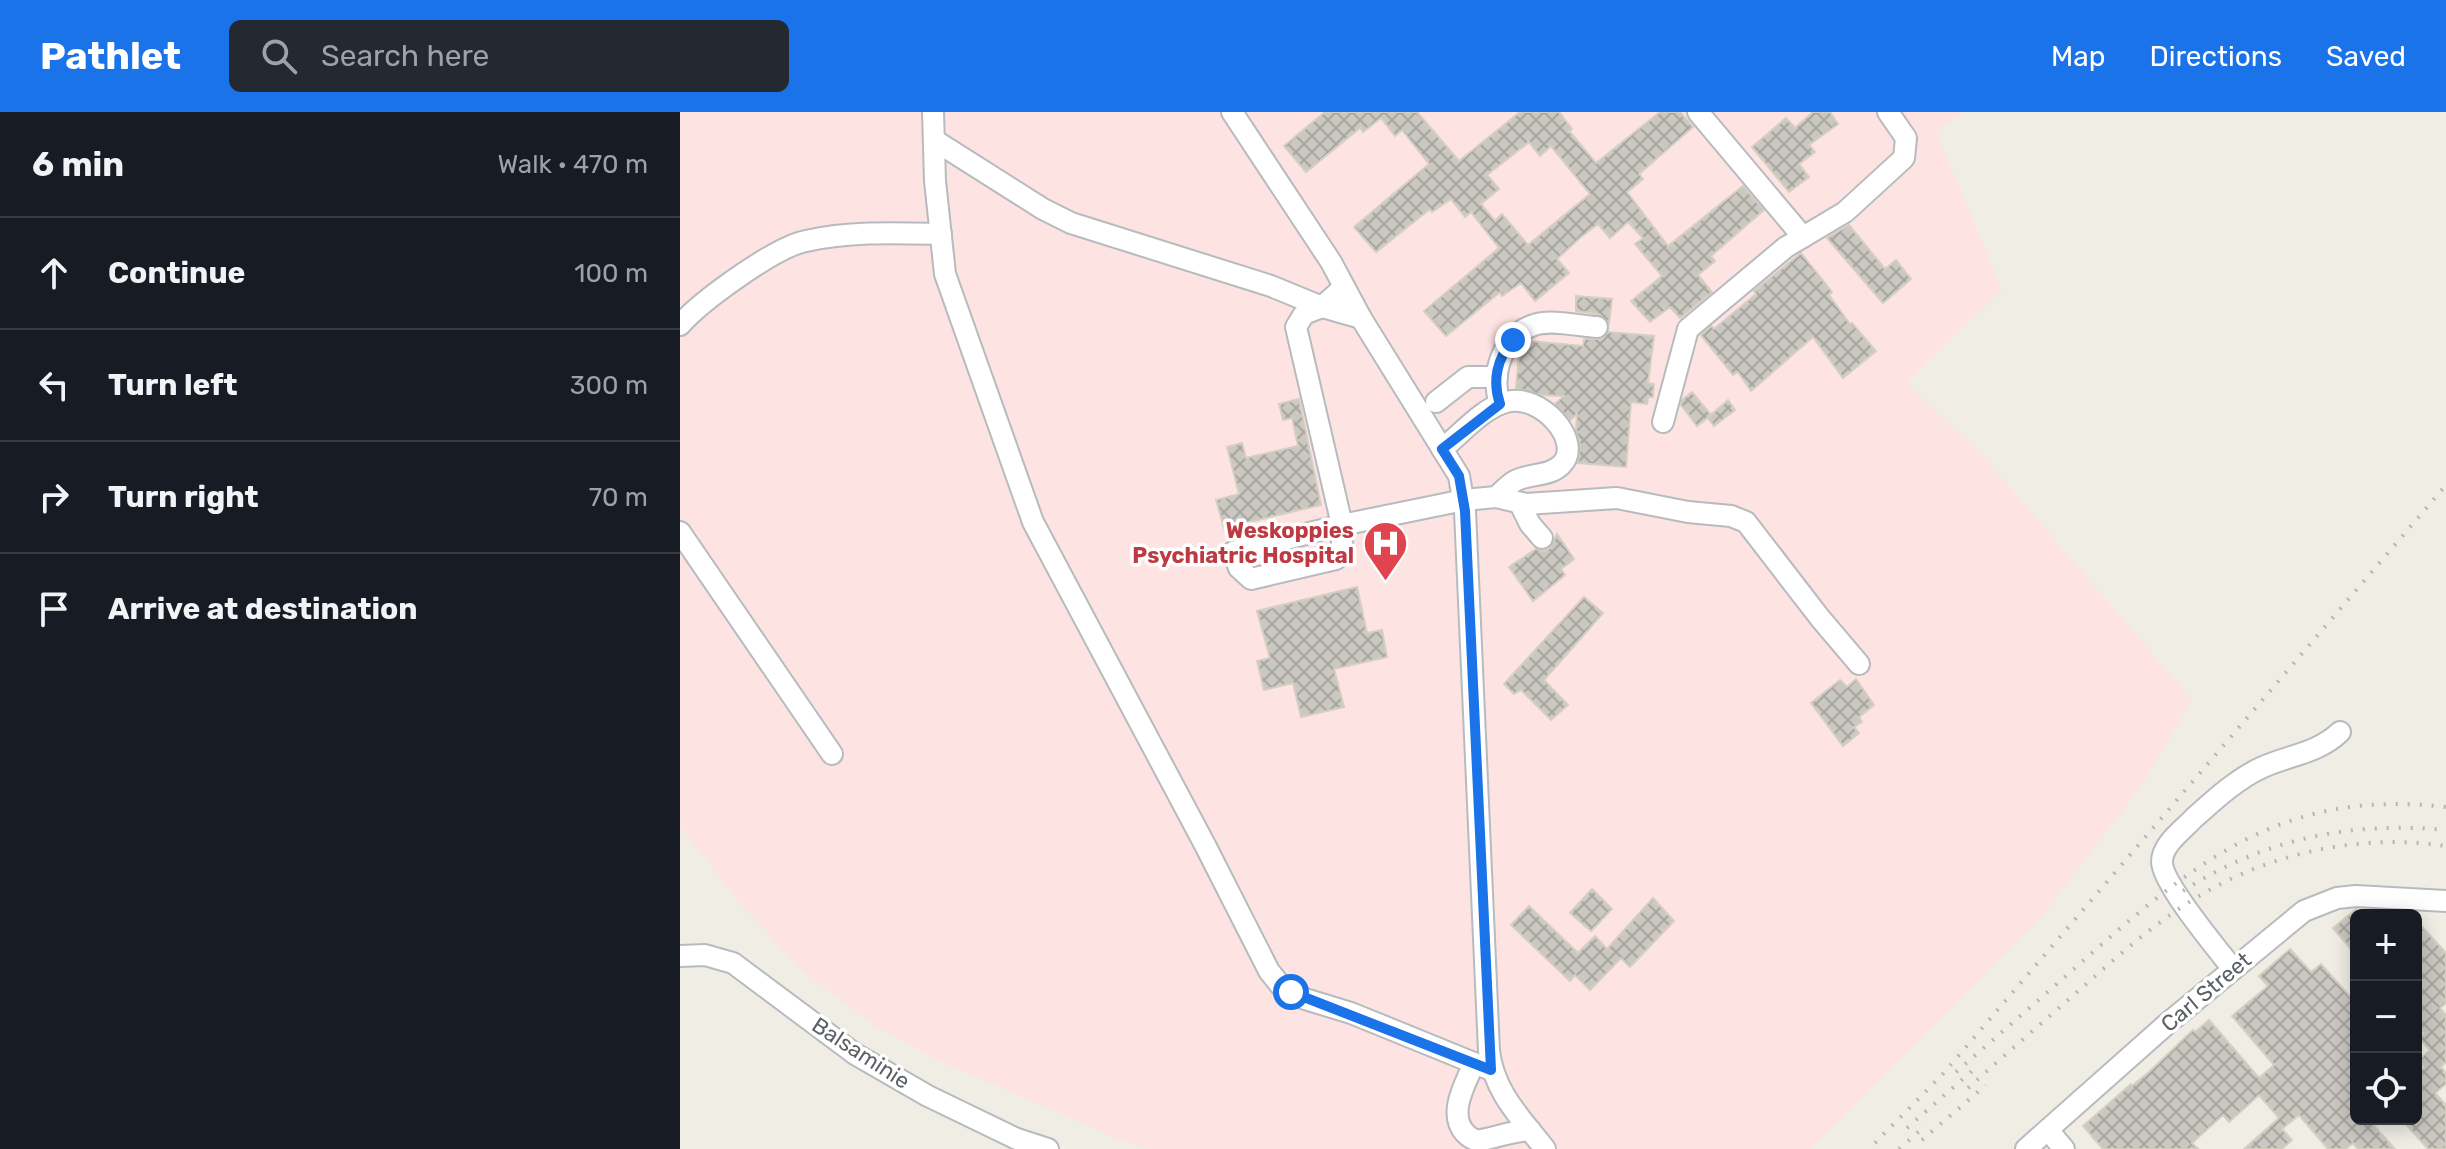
<!DOCTYPE html>
<html lang="en">
<head>
<meta charset="utf-8">
<style>
  :root { --surface:#171b24; --page:#242831; --text:#f1f3f6; --muted:#9ea1a6; --line:#363941; --accent:#1a73e8 }
  body { margin:0; font-family:Rubik,sans-serif; background:var(--page); color:var(--text) }
  .controls { position:absolute; right:24px; bottom:24px; display:grid; overflow:hidden; border-radius:12px; box-shadow:0 4px 20px #0003 }
  .controls button { width:72px; height:72px; display:grid; place-items:center; padding:0; border:0; border-bottom:2px solid var(--line); background:var(--surface); color:var(--text); font:40px sans-serif }
  .stop { position:absolute; width:24px; height:24px; margin:-18px; border:6px solid #1a73e8; border-radius:50%; background:#fff }
  .stop.end { background:#1a73e8; border-color:#fff; box-shadow:0 2px 8px #0008 }
  .list { margin:0; padding:0; list-style:none }
  h2 { display:flex; justify-content:space-between; align-items:center; height:104px; margin:0; padding:0 32px; font-size:34px }
  h2 small { font-size:26px; font-weight:400; color:var(--muted) }
  .list li { display:grid; grid-template-columns:52px 1fr auto; gap:24px; align-items:center; box-sizing:border-box; height:112px; padding:0 32px; border-top:2px solid var(--line) }
  .list b { display:block; font-size:30px; white-space:nowrap }
  .list em { font-size:26px; font-style:normal; color:var(--muted) }
  .icon { flex:none; width:44px; height:44px; fill:none; stroke:currentColor; stroke-width:2; stroke-linecap:round; stroke-linejoin:round }
  .map { position:relative; flex:none; width:1766px; height:1037px; overflow:hidden }
  header { display:flex; align-items:center; gap:48px; box-sizing:border-box; height:112px; padding:0 40px; background:var(--accent); color:#fff }
  header strong { font-size:38px }
  nav { display:flex; gap:44px; margin-inline-start:auto; font-size:28px }
  .search { width:560px; height:72px; background:var(--page); display:flex; align-items:center; gap:20px; box-sizing:border-box; padding:0 28px; border-radius:12px; color:var(--muted); font-size:30px }
  main { display:flex }
  aside { flex:1; background:var(--surface) }
  .map>svg:first-child { display:block }
</style>
</head>
<body>
<header>
<strong>Pathlet</strong>
<div class="search"><svg class="icon" aria-label="search" viewBox="0 0 24 24"><circle cx="10" cy="10" r="6"/><path d="M15 15l6 6"/></svg>Search here</div>
<nav><a>Map</a><a>Directions</a><a>Saved</a></nav>
</header>
<main>
<aside>
<h2>6 min<small>Walk · 470 m</small></h2>
<ul class="list">
<li><svg class="icon" aria-label="ahead" viewBox="0 0 24 24"><path d="M12 20V5M6 11l6-6 6 6"/></svg><div><b>Continue</b></div><em>100 m</em></li>
<li><svg class="icon" aria-label="left" viewBox="0 0 24 24"><path d="M17 20v-9H6M10 6l-5 5 5 5"/></svg><div><b>Turn left</b></div><em>300 m</em></li>
<li><svg class="icon" aria-label="right" viewBox="0 0 24 24"><path d="M7 20v-9h11M14 6l5 5-5 5"/></svg><div><b>Turn right</b></div><em>70 m</em></li>
<li><svg class="icon" aria-label="arrive" viewBox="0 0 24 24"><path d="M6 21V4h12l-3 4 3 4H6"/></svg><div><b>Arrive at destination</b></div></li>
</ul>
</aside>
<div class="map">
<svg width="1766" height="1037" viewBox="0 0 1766 1037">
  <defs>
    <pattern id="building-cross-hatch" width="8" height="8" patternUnits="userSpaceOnUse" patternTransform="scale(2)"><rect width="8" height="8" fill="#cbc8c2"/><path d="M0 0l8 8M0 8l8-8" fill="none" stroke="#a8a6a1"/></pattern>
  </defs>
  <rect width="100%" height="100%" fill="#f0ede5"/>
  <path fill="#fde3e1" d="M0,0H1283L1256,19L1322,178L1227,270L1309,351L1512,588L1459,677L1363,803L1153,1016L1130,1037H471L442,1029L258,948L197,915L123,859L58,789L0,714Z"/>
  <g fill="url(#building-cross-hatch)" stroke="#d5cfc2" stroke-width="2" fill-rule="evenodd">
    <path d="M645,0H737L779,49L840,0H879L892,17L889,19L916,51L980,0H1000L1013,15L959,62L963,67L947,80L988,134L1063,74L1084,98L1031,144L1035,149L1018,163L1032,180L1000,206L990,195L970,210L951,189L982,164L955,132L963,126L948,110L930,126L918,112L901,125L877,147L889,161L855,189L841,171L822,184L820,180L766,224L744,199L819,136L791,100L785,105L771,87L752,100L750,97L696,140L674,115L749,52L722,18L715,24L701,6L683,20L680,16L626,60L604,34ZM849,30L860,44L871,34L910,82L848,133L822,102L815,109L801,92L819,77L807,63Z"/>
    <path d="M1133,0H1150L1158,12L1129,33L1135,40L1119,52L1129,65L1109,80L1072,35L1106,6L1115,16Z"/>
    <path d="M1169,113L1205,157L1216,148L1231,167L1203,191L1147,126Z"/>
    <path d="M1121,141L1152,180L1149,183L1170,212L1172,211L1196,239L1163,266L1133,225L1071,279L1058,260L1053,263L1021,223L1031,214L1034,217L1076,182L1074,179Z"/>
    <path d="M896,184L932,187L929,211L919,202L896,199Z"/>
    <path d="M928,220L974,224L968,271L974,272L973,285H968L967,292L951,290L946,355L898,351L900,332L896,318L897,302L890,308L875,292L884,284L861,283L836,276L839,240L850,229L903,234L904,227H922Z"/>
    <path d="M1012,280L1031,303L1048,288L1055,298L1034,314L1028,306L1031,303L1017,314L1001,293L1002,288Z"/>
    <path d="M619,287L641,393L544,416L536,388L559,382L547,335L562,331L566,346L618,334L612,306L603,308L599,292Z"/>
    <path d="M877,422L894,447L881,457L885,463L853,489L829,455L856,437L864,439L870,436Z"/>
    <path d="M677,475L687,521L702,518L707,545L654,557L664,595L621,605L613,571L584,578L577,549L590,546L577,499Z"/>
    <path d="M904,485L923,501L864,568L888,593L871,608L841,578L834,582L824,572Z"/>
    <path d="M1176,567L1194,593L1179,605L1182,610L1174,615L1179,621L1163,634L1131,591L1160,568L1167,575Z"/>
    <path d="M912,777L932,797L911,819L890,801Z"/>
    <path d="M973,786L994,809L950,855L941,846L910,878L895,863L890,869L831,813L849,794L898,841L915,824L927,837Z"/>
    <path d="M1676,797V843L1653,816Z"/>
    <path d="M1736,808L1766,841V891L1760,896L1766,903V950L1761,955L1766,961V972L1755,981L1766,993V1037H1748L1721,1007H1736V963L1745,955L1739,948L1750,938L1739,926L1745,921L1736,911Z"/>
    <path d="M1610,837L1631,860L1641,852L1676,891V1007H1688L1715,1037H1678L1673,1031L1666,1037H1648L1619,1003L1602,1017L1612,1028L1602,1037H1564L1599,1006L1579,983L1549,1010L1543,1003L1512,1031L1518,1037H1423L1403,1014L1451,972L1452,974L1469,960L1513,918L1515,920L1529,908L1579,966L1594,953L1552,904L1588,874L1579,864Z"/>
  </g>
  <g fill="none" stroke-linecap="round" stroke-linejoin="round">
    <defs>
      <g id="minor">
        <path d="M253,0L255,69L265,162L353,410L525,733L589,859L601,874L625,887L671,901L811,958"/>
        <path d="M552,0L651,150L681,206L779,364L785,399L809,939C814,980 840,1005 865,1037"/>
        <path d="M254,28L363,97L391,111L591,174L642,195L681,206"/>
        <path d="M1123,125L1165,100L1224,46L1226,26L1208,0"/>
        <path d="M664,175L642,195L624,202L616,215L662,413V440L656,447L571,467L559,456L553,440L662,413L784,388L816,385L846,392L937,386L1008,400L1051,404L1066,410L1140,506L1179,552"/>
        <path d="M0,213C21,189 95,135 126,129C170,119 217,121 261,122"/>
        <path d="M756,290L788,265H817"/>
        <path d="M820,292C810,263 822,223 854,213C871,207 899,214 917,215"/>
        <path d="M983,310L1008,217L1106,135L1123,125L1018,0"/>
        <path d="M762,337C781,322 803,296 826,290C860,280 905,330 881,353C869,365 849,361 835,369C828,373 822,380 816,385"/>
        <path d="M840,392L850,412L862,426"/>
        <path d="M0,420L152,642"/>
        <path d="M0,844L25,843L53,851L175,942L248,984L337,1027L368,1037"/>
        <path d="M1553,857C1538,838 1482,771 1482,750C1482,732 1503,718 1514,706C1534,688 1558,666 1583,655C1610,643 1638,641 1660,620"/>
        <path d="M794,951C786,971 767,1001 785,1021C790,1026 795,1029 801,1028C819,1025 831,1019 850,1018"/>
        <path d="M1368,1018L1384,1037"/>
        <path d="M1346,1037L1488,911L1624,799L1657,786L1676,784L1766,789"/>
      </g>
    </defs>
    <use href="#minor" stroke="#b7bbbf" stroke-width="24"/>
    <use href="#minor" stroke="#fff" stroke-width="20"/>
    <g stroke="#b4b5b6" stroke-width="4" stroke-dasharray="2 10" stroke-linecap="butt">
      <path d="M1503,779C1583,727 1671,709 1766,718"/>
      <path d="M1276,960C1322,920 1368,880 1413,840C1524,742 1611,677 1766,695"/>
      <path d="M1288,976C1329,939 1371,903 1412,867C1450,833 1490,799 1535,775C1604,738 1688,722 1766,734"/>
      <path d="M1227,1016L1293,958"/>
      <path d="M1242,1028L1306,973"/>
      <path d="M1195,1031L1262,963L1766,373"/>
      <path d="M1219,1037L1246,1013"/>
    </g>
  </g>
  <g fill="none" stroke-linecap="round" stroke-linejoin="round">
    <path stroke="#1a73e8" stroke-width="10" d="M611,880L811,958L785,399L779,364L762,337L820,292C812,269 817,246 833,228"/>
  </g>
  <defs>
    <symbol id="hospital-pin" viewBox="-11 -11 22 30"><path d="M0 17L-7.5 6A9.5 9.5 0 1 1 7.5 6Z" fill="#e0444e" stroke="#fff"/><path d="M-5-5h3v3.5h4V-5h3V5h-3V1.5h-4V5h-3Z" fill="#fff"/></symbol>
  </defs>
  <g fill-rule="evenodd">
    <use href="#hospital-pin" x="680" y="406" width="51" height="69"/>
  </g>
  <g text-anchor="middle" dominant-baseline="central" stroke-width="7" stroke-linejoin="round" paint-order="stroke">
    <g font-size="22" font-weight="bold" fill="#be3a42" stroke="#fff" text-anchor="end">
      <text x="674" y="418">Weskoppies<tspan x="674" dy="25">Psychiatric Hospital</tspan></text>
    </g>
    <g font-size="22" fill="#5c6166" stroke="#fff">
      <text transform="translate(1526 880) rotate(-40)">Carl Street</text>
      <text transform="translate(181 941) rotate(33)">Balsaminie</text>
    </g>
  </g>
</svg>
<div class="controls">
<button>+</button>
<button>−</button>
<button><svg class="icon" aria-label="locate" viewBox="0 0 24 24"><circle cx="12" cy="12" r="6"/><path d="M12 2v4M12 18v4M2 12h4M18 12h4"/></svg></button>
</div>
<div class="stop" style="left:611px;top:880px"></div>
<div class="stop end" style="left:833px;top:228px"></div>
</div>
</main>
</body>
</html>
